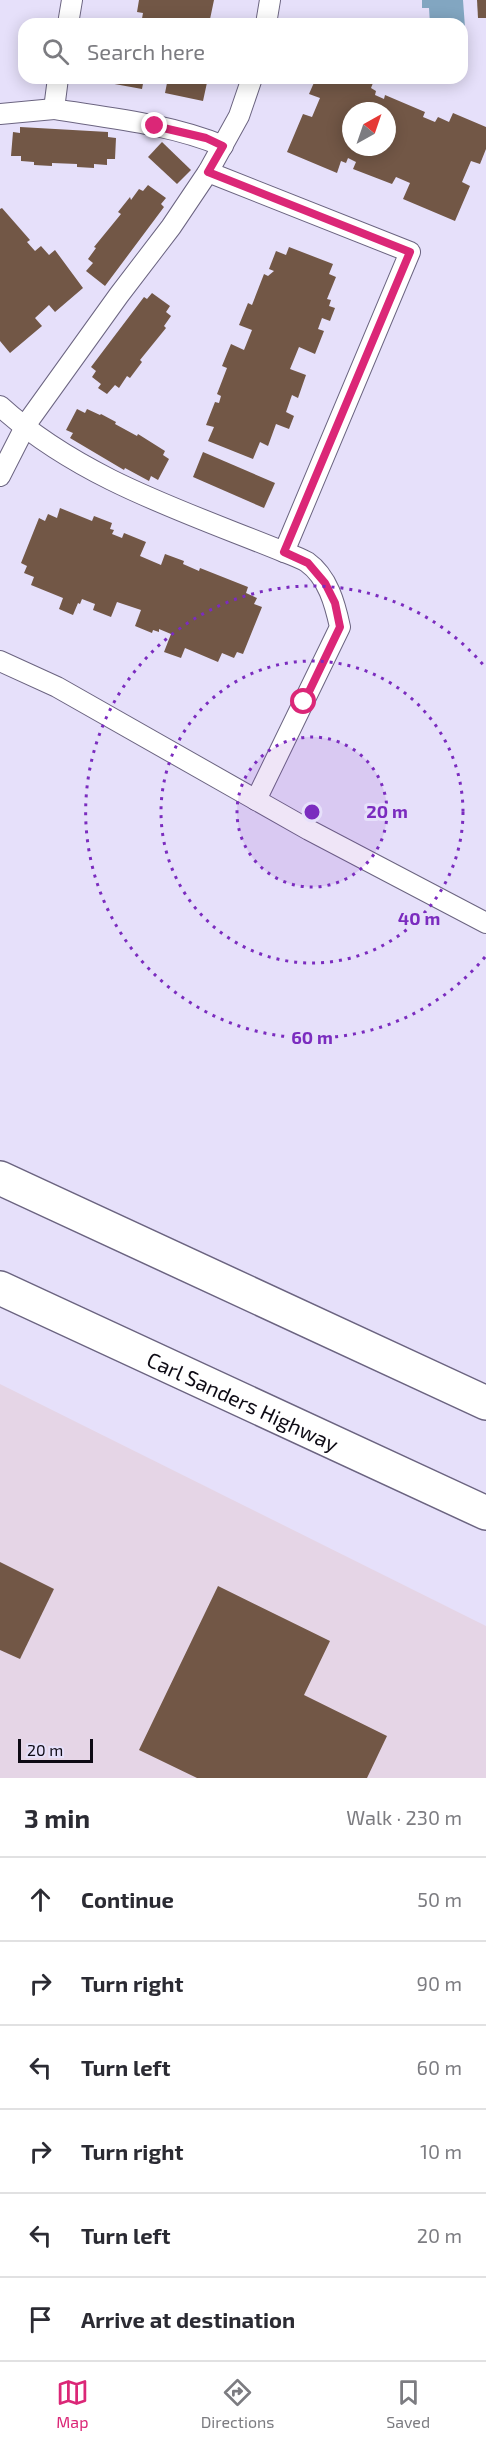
<!DOCTYPE html>
<html lang="en">
<head>
<meta charset="utf-8">
<style>
  :root { --surface:#fff; --page:#f7f7f7; --text:#2b2b33; --muted:#7c7c81; --line:#e1e1e2; --accent:#db2777 }
  body { margin:0; font-family:"Exo 2",sans-serif; background:var(--page); color:var(--text) }
  .compass { position:absolute; left:342px; top:102px; width:54px; height:54px; border-radius:50%; background:var(--surface); box-shadow:0 3px 15px #0003; rotate:40deg }
  .scale { position:absolute; left:18px; bottom:15px; width:75px; box-sizing:border-box; padding-left:6px; border:3px solid #0d0a14; border-top:0; font-size:16px; line-height:21px; white-space:nowrap; color:#0d0a14; -webkit-text-stroke:4px #e6e0fa; paint-order:stroke }
  .stop { position:absolute; width:18px; height:18px; margin:-14px; border:4px solid #db2777; border-radius:50%; background:#fff }
  .stop.end { background:#db2777; border-color:#fff; box-shadow:0 2px 6px #0008 }
  .list { margin:0; padding:0; list-style:none }
  h2 { display:flex; justify-content:space-between; align-items:center; height:78px; margin:0; padding:0 24px; font-size:26px }
  h2 small { font-size:20px; font-weight:400; color:var(--muted) }
  .list li { display:grid; grid-template-columns:39px 1fr auto; gap:18px; align-items:center; box-sizing:border-box; height:84px; padding:0 24px; border-top:2px solid var(--line) }
  .list b { display:block; font-size:22px; white-space:nowrap }
  .list em { font-size:20px; font-style:normal; color:var(--muted) }
  .icon { flex:none; width:33px; height:33px; fill:none; stroke:currentColor; stroke-width:2; stroke-linecap:round; stroke-linejoin:round }
  .map { position:relative; flex:none; width:486px; height:1778px; overflow:hidden }
  .search { position:absolute; background:var(--surface); box-shadow:0 3px 15px #0003; left:18px; right:18px; top:18px; height:66px; display:flex; align-items:center; gap:15px; box-sizing:border-box; padding:0 21px; border-radius:18px; color:var(--muted); font-size:22px }
  .sheet { height:582px; background:var(--surface) }
  nav { display:flex; justify-content:space-around; align-items:center; box-sizing:border-box; height:84px; border-top:2px solid var(--line); background:var(--surface); font-size:16px; color:var(--muted) }
  nav a { display:grid; justify-items:center; gap:3px }
  nav .on { color:var(--accent) }
  .map>svg:first-child { display:block }
</style>
</head>
<body>
<div class="map">
<svg width="486" height="1778" viewBox="0 0 486 1778">
  <rect width="100%" height="100%" fill="#e6e0fa"/>
  <path fill="#e5d5e6" d="M0,1384L486,1626V1778H0Z"/>
  <path fill="#82a6c1" d="M422,0H463L466,41H462V24H430L429,8H422Z"/>
  <g fill="#725746" fill-rule="evenodd">
    <path d="M139,0H214L209,24H141L143,13L137,12Z"/>
    <path d="M477,0H486V18H478Z"/>
    <path d="M110,78H144L142,89L109,83Z"/>
    <path d="M147,78H208L203,101L165,93L167,83Z"/>
    <path d="M316,78H361L373,83L371,88L376,91L375,95L384,99L385,95L425,112L423,117L435,122L438,117L449,122L453,113L486,127V149L480,164L471,161L462,182L470,186L455,221L403,199L410,183L396,177L392,184L353,169L356,162L348,158L346,163L341,161L337,173L287,152L303,114L312,117L320,98L309,94ZM351,111H387V147H351Z"/>
    <path d="M20,127L108,132V137L116,138L115,159H107V165L94,164V168L77,167V164L52,163V166L34,165V162L21,161V156H11L13,132L20,133Z"/>
    <path d="M162,142L191,170L177,184L148,157Z"/>
    <path d="M148,185L166,198L161,204L164,207L105,286L86,271L93,263L88,259L96,248L94,247L121,214L118,212L130,197L131,200L139,189L143,191Z"/>
    <path d="M2,208L30,240L27,242L35,251L41,246L49,255L55,250L83,288L55,312L49,305L35,318L42,326L10,353L0,341V209Z"/>
    <path d="M289,247L333,264L329,274L336,277L327,299L331,300L329,306L335,308L330,321L322,318L318,329L324,331L315,354L299,347L290,369L306,375L298,398L292,395L286,412L294,416L289,429L276,424L268,446L260,442L253,459L208,441L214,427L206,425L215,402L219,403L221,396L217,394L227,368L222,366L231,344L244,350L252,330L239,325L248,303L252,305L264,274L268,276L274,271L269,269L276,251L286,255Z"/>
    <path d="M152,293L170,306L166,312L171,316L164,326L166,328L140,360L142,362L130,378L127,376L119,388L115,385L107,394L98,388L101,384L92,377L96,371L91,367L144,297L147,299Z"/>
    <path d="M77,409L85,413L87,409L100,415L101,414L116,422L115,424L137,436L138,434L165,451L163,455L169,459L158,480L151,476L149,481L125,468L124,470L70,438L73,433L66,430Z"/>
    <path d="M203,452L275,483L264,508L193,477Z"/>
    <path d="M60,508L92,521L94,516L112,523L110,529L114,530L112,534L122,538L124,533L146,542L140,556L161,565L165,554L184,561L183,564L199,571L200,568L248,587L246,593L257,598L254,604L262,607L243,654L237,652L234,658L222,653L218,662L185,648L181,658L164,652L171,634L159,629V632L153,630L152,633L135,626L141,610L117,602L111,617L93,610L95,604L82,599L80,604L78,603L73,615L59,609L63,598L31,585L34,577L24,573L27,566L21,563L39,518L45,521L48,514L57,518Z"/>
    <path d="M0,1562L54,1589L20,1659L0,1650Z"/>
    <path d="M218,1586L330,1641L304,1695L387,1736L367,1778H197L139,1750Z"/>
  </g>
  <g fill="none" stroke-linecap="round" stroke-linejoin="round">
    <defs>
      <g id="minor">
        <path d="M68,24L72,0"/>
        <path d="M266,24L270,0"/>
        <path d="M58,78L54,109C110,118 170,124 223,146"/>
        <path d="M0,114L54,109"/>
        <path d="M0,406C80,479 186,512 284,552L410,252L208,172"/>
        <path d="M0,476L27,423L119,295L171,227L208,172L239,116L252,78"/>
        <path d="M0,661L57,687L309,830L486,923"/>
        <path d="M256,800L340,627C335,604 328,577 307,562C300,558 292,555 284,552"/>
      </g>
      <g id="motorway">
        <path d="M0,1178L486,1403"/>
        <path id="s1" d="M0,1288L486,1513"/>
      </g>
    </defs>
    <use href="#minor" stroke="#6b6480" stroke-width="22"/>
    <use href="#motorway" stroke="#6b6480" stroke-width="36"/>
    <use href="#minor" stroke="#fff" stroke-width="20"/>
    <use href="#motorway" stroke="#fff" stroke-width="33"/>
  </g>
  <g fill="none" stroke-linecap="round" stroke-linejoin="round">
    <path stroke="#db2777" stroke-width="8" d="M155,126L206,138L223,146L208,172L410,252L284,552L308,563L325,583L335,603L340,627L304,702"/>
  </g>
  <circle cx="312" cy="812" r="75" fill="#7b2cbf" fill-opacity=".12"/>
  <g fill="none" stroke="#7b2cbf" stroke-width="3" stroke-dasharray="3 6">
    <circle cx="312" cy="812" r="75"/>
    <circle cx="312" cy="812" r="151"/>
    <path d="M485 957A226 226 0 1 1 485 667"/>
  </g>
  <g text-anchor="middle" dominant-baseline="central" stroke-width="6" stroke-linejoin="round" paint-order="stroke">
    <g font-size="21" fill="#0d0a14" stroke="#e6e0fa">
      <text stroke="none"><textPath href="#s1" startOffset="268">Carl Sanders Highway</textPath></text>
    </g>
  </g>
  <circle cx="312" cy="812" r="9" fill="#7b2cbf" stroke="#e6e0fa" stroke-width="3"/>
  <g font-size="18" text-anchor="middle" font-weight="bold" fill="#7b2cbf" stroke="#e6e0fa" stroke-width="6" stroke-linejoin="round" paint-order="stroke">
    <text x="387" y="818">20 m</text>
    <text x="419" y="925">40 m</text>
    <text x="312" y="1044">60 m</text>
  </g>
</svg>
<svg class="compass" viewBox="-18 -18 36 36"><path d="M0-13l5 13h-10z" fill="#e53935"/><path d="M0 13l5-13h-10z" fill="#7c7c81"/></svg>
<div class="scale">20 m</div>
<div class="stop" style="left:304px;top:702px"></div>
<div class="stop end" style="left:155px;top:126px"></div>
<div class="search"><svg class="icon" aria-label="search" viewBox="0 0 24 24"><circle cx="10" cy="10" r="6"/><path d="M15 15l6 6"/></svg>Search here</div>
</div>
<section class="sheet">
<h2>3 min<small>Walk · 230 m</small></h2>
<ul class="list">
<li><svg class="icon" aria-label="ahead" viewBox="0 0 24 24"><path d="M12 20V5M6 11l6-6 6 6"/></svg><div><b>Continue</b></div><em>50 m</em></li>
<li><svg class="icon" aria-label="right" viewBox="0 0 24 24"><path d="M7 20v-9h11M14 6l5 5-5 5"/></svg><div><b>Turn right</b></div><em>90 m</em></li>
<li><svg class="icon" aria-label="left" viewBox="0 0 24 24"><path d="M17 20v-9H6M10 6l-5 5 5 5"/></svg><div><b>Turn left</b></div><em>60 m</em></li>
<li><svg class="icon" aria-label="right" viewBox="0 0 24 24"><path d="M7 20v-9h11M14 6l5 5-5 5"/></svg><div><b>Turn right</b></div><em>10 m</em></li>
<li><svg class="icon" aria-label="left" viewBox="0 0 24 24"><path d="M17 20v-9H6M10 6l-5 5 5 5"/></svg><div><b>Turn left</b></div><em>20 m</em></li>
<li><svg class="icon" aria-label="arrive" viewBox="0 0 24 24"><path d="M6 21V4h12l-3 4 3 4H6"/></svg><div><b>Arrive at destination</b></div></li>
</ul>
</section>
<nav>
<a class="on"><svg class="icon" aria-label="map" viewBox="0 0 24 24"><path d="M3 6l6-2 6 2 6-2v14l-6 2-6-2-6 2zM9 4v14M15 6v14"/></svg>Map</a>
<a><svg class="icon" aria-label="directions" viewBox="0 0 24 24"><path d="M12 3l9 9-9 9-9-9zM9 14v-3h6M13 9l2 2-2 2"/></svg>Directions</a>
<a><svg class="icon" aria-label="saved" viewBox="0 0 24 24"><path d="M7 4h10v16l-5-4-5 4z"/></svg>Saved</a>
</nav>
</body>
</html>
